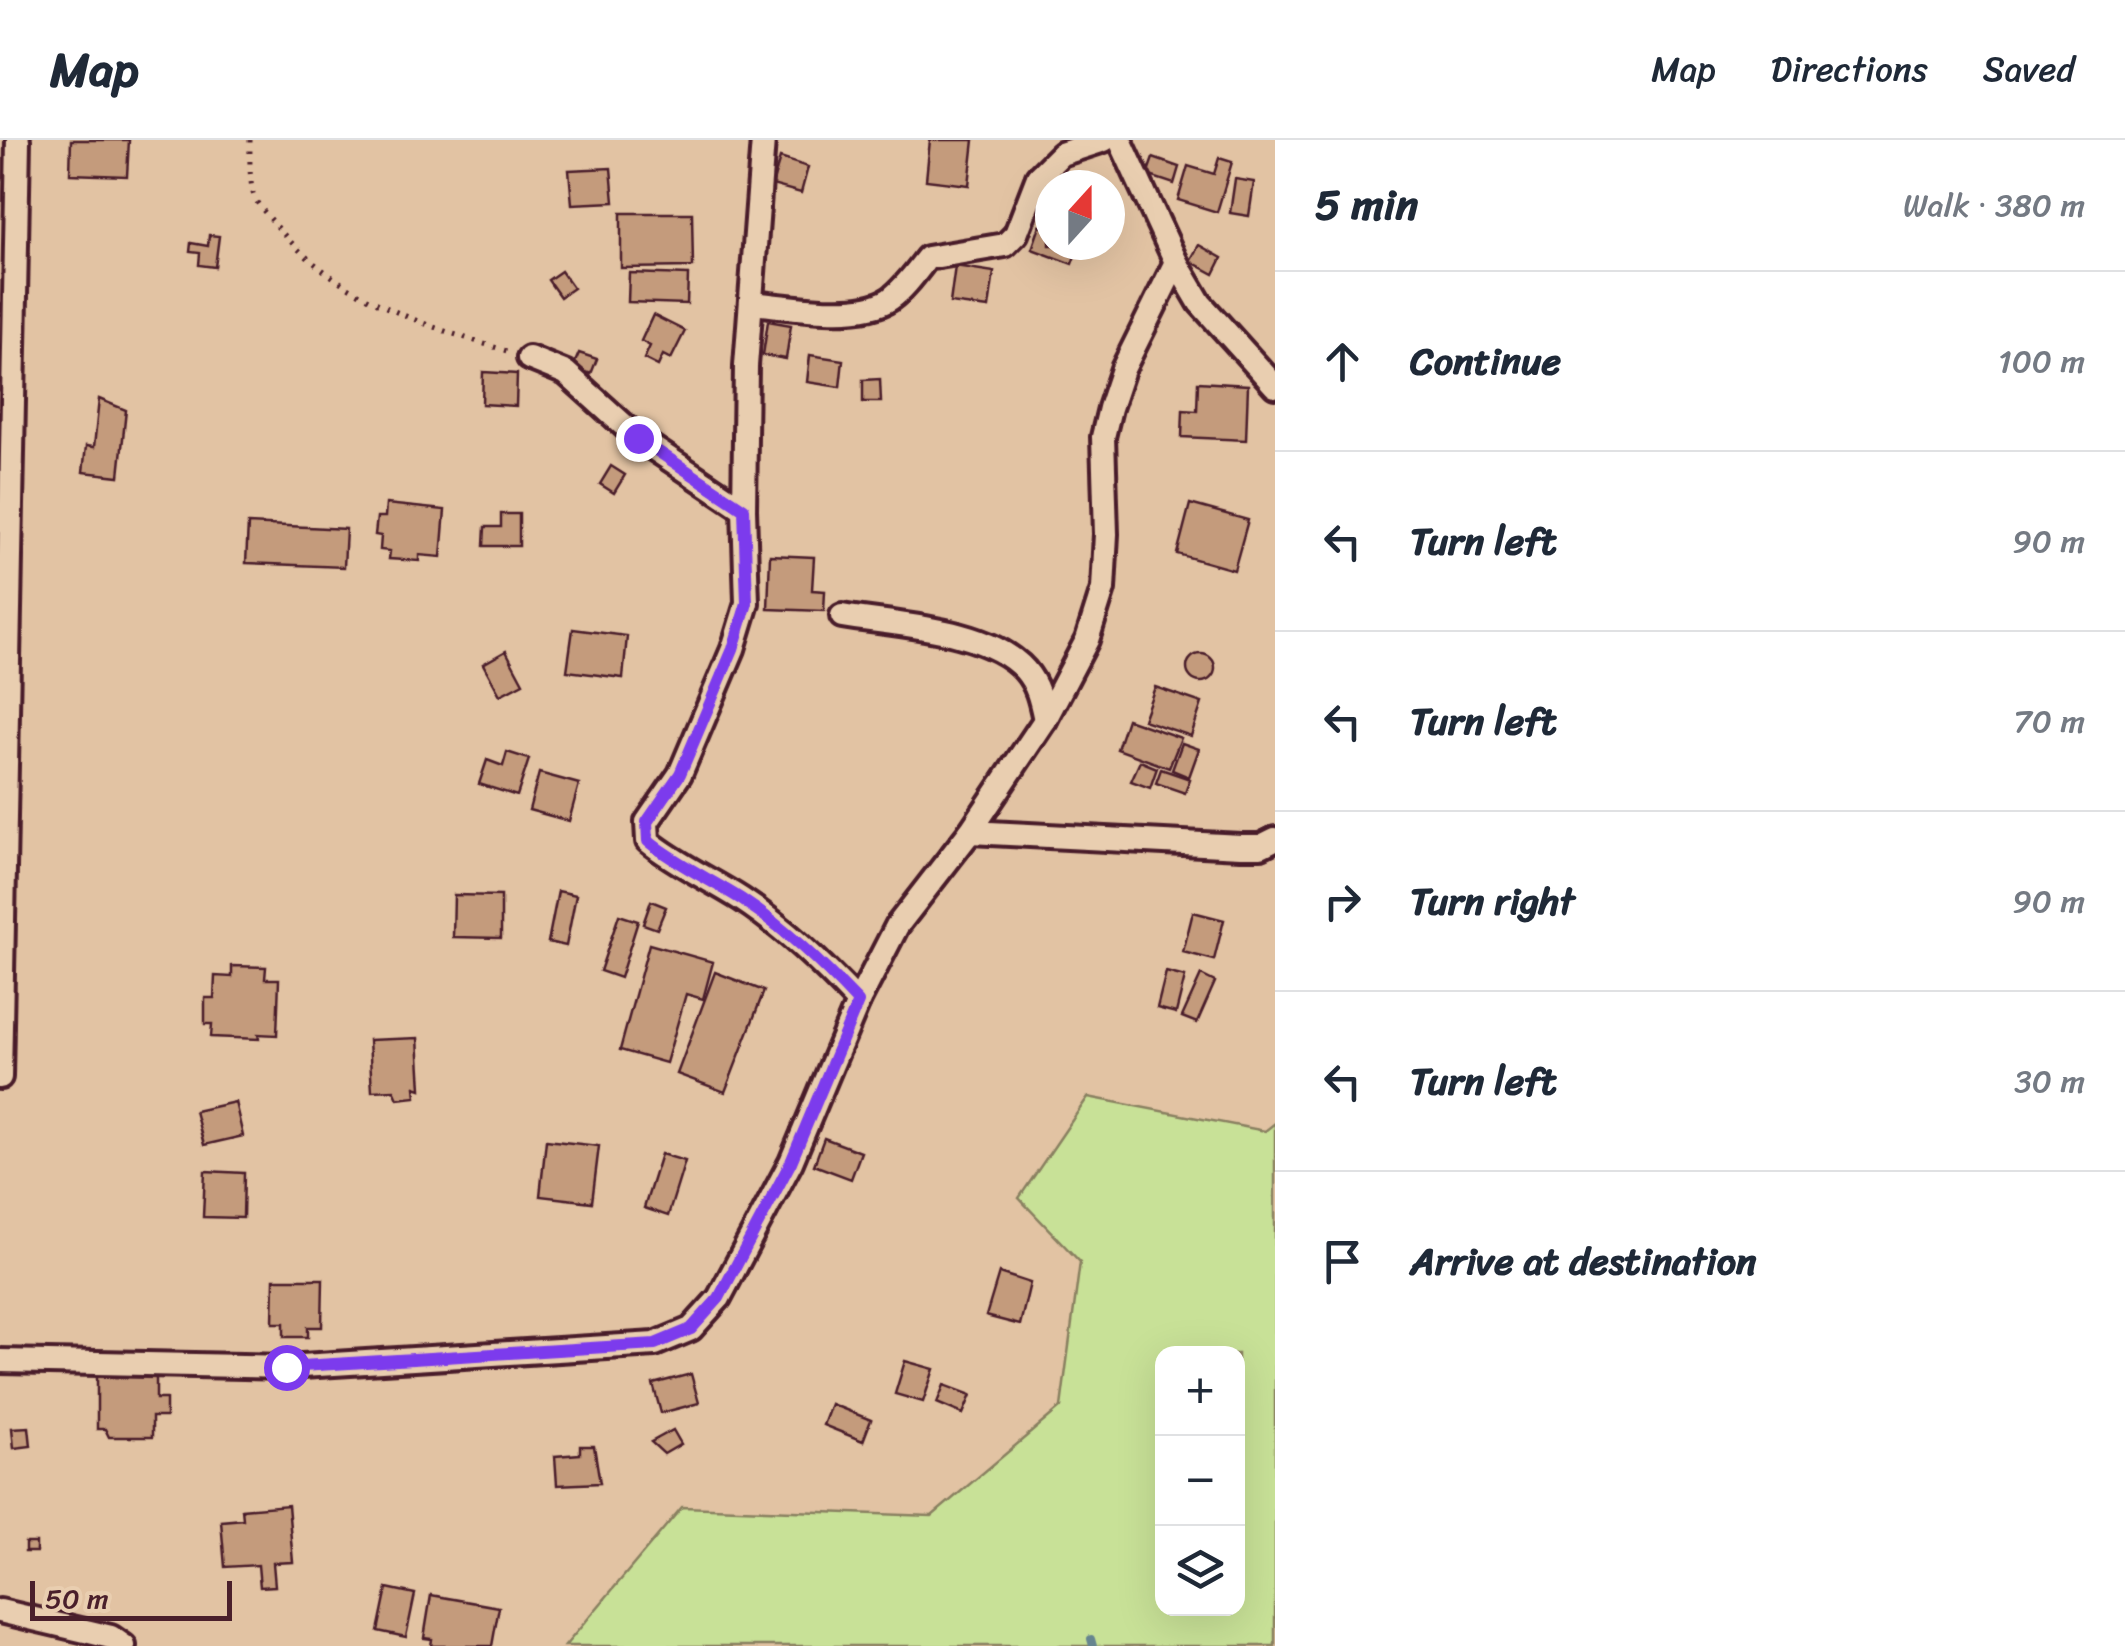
<!DOCTYPE html>
<html lang="en">
<head>
<meta charset="utf-8">
<style>
  :root { --surface:#fff; --page:#f2f2f3; --text:#1f2937; --muted:#747a83; --line:#e0e1e3 }
  body { margin:0; font-family:Sriracha,sans-serif; background:var(--page); color:var(--text) }
  .controls { position:absolute; right:30px; bottom:30px; display:grid; overflow:hidden; border-radius:20px; box-shadow:0 10px 40px #0002 }
  .controls button { width:90px; height:90px; display:grid; place-items:center; padding:0; border:0; border-bottom:2px solid var(--line); background:var(--surface); color:var(--text); font:50px sans-serif }
  .compass { position:absolute; left:1035px; top:30px; width:90px; height:90px; border-radius:50%; background:var(--surface); box-shadow:0 10px 40px #0002; rotate:21deg }
  .scale { position:absolute; left:30px; bottom:25px; width:202px; box-sizing:border-box; padding-left:10px; border:5px solid #4a1f2b; border-top:0; font-size:28px; line-height:35px; white-space:nowrap; color:#4a1f2b; -webkit-text-stroke:8px #e9ceb0; paint-order:stroke }
  .stop { position:absolute; width:30px; height:30px; margin:-22px; border:8px solid #7c3aed; border-radius:50%; background:#fff }
  .stop.end { background:#7c3aed; border-color:#fff; box-shadow:0 2px 10px #0008 }
  .list { margin:0; padding:0; list-style:none }
  h2 { display:flex; justify-content:space-between; align-items:center; height:130px; margin:0; padding:0 40px; font-size:42px }
  h2 small { font-size:32px; font-weight:400; color:var(--muted) }
  .list li { display:grid; grid-template-columns:65px 1fr auto; gap:30px; align-items:center; box-sizing:border-box; height:180px; padding:0 40px; border-top:2px solid var(--line) }
  .list b { display:block; font-size:38px; white-space:nowrap }
  .list em { font-size:32px; font-style:normal; color:var(--muted) }
  .icon { flex:none; width:55px; height:55px; fill:none; stroke:currentColor; stroke-width:2; stroke-linecap:round; stroke-linejoin:round }
  .map { position:relative; flex:none; width:1275px; height:1506px; overflow:hidden }
  header { display:flex; align-items:center; gap:60px; box-sizing:border-box; height:140px; padding:0 50px; background:var(--surface); border-bottom:2px solid var(--line) }
  header strong { font-size:48px }
  nav { display:flex; gap:55px; margin-inline-start:auto; font-size:35px }
  main { display:flex }
  aside { flex:1; background:var(--surface) }
  .map>svg:first-child { display:block }
</style>
</head>
<body>
<header>
<strong>Map</strong>
<nav><a>Map</a><a>Directions</a><a>Saved</a></nav>
</header>
<main>
<div class="map">
<svg width="1275" height="1506" viewBox="0 0 1275 1506">
  <rect width="100%" height="100%" fill="#e2c3a3"/>
  <filter id="ink" filterUnits="userSpaceOnUse"><feTurbulence type="fractalNoise" baseFrequency=".01" numOctaves="2"/><feDisplacementMap in="SourceGraphic" scale="20" xChannelSelector="R" yChannelSelector="G"/><feConvolveMatrix kernelMatrix="1 2 1 2 8 2 1 2 1" color-interpolation-filters="sRGB"/></filter>
  <g filter="url(#ink)">
    <path fill="#c8e197" stroke="#898061" stroke-width="2.5" fill-rule="evenodd" d="M1088,957L1265,991L1275,983V1506H565L682,1367L932,1376L1061,1267L1080,1122L1019,1058ZM1162,1214H1238V1468H1162Z"/>
    <g fill="none" stroke-linecap="round" stroke-linejoin="round">
      <path stroke="#66858f" stroke-width="8" d="M1091,1499L1093,1506"/>
    </g>
    <g fill="#c49b7b" stroke="#4a1f2b" stroke-width="2.5">
      <path d="M71,0H129L127,36L70,34Z"/>
      <path d="M930,0H974L969,45L926,40Z"/>
      <path d="M780,18L808,27L801,53L772,45Z"/>
      <path d="M1153,18L1179,27L1174,44L1147,35Z"/>
      <path d="M1219,18L1232,22L1217,72L1178,60L1188,26L1214,34Z"/>
      <path d="M611,28L614,62L572,64L569,30Z"/>
      <path d="M1235,39L1254,42L1249,76L1230,73Z"/>
      <path d="M621,73H692L693,127L621,128Z"/>
      <path d="M1040,86L1050,90V105H1079L1072,124L1032,109Z"/>
      <path d="M209,95L219,96L215,127L199,125L200,113L190,112L191,103L208,106Z"/>
      <path d="M1199,105L1222,118L1214,134L1190,121Z"/>
      <path d="M955,126L994,132L989,168L950,163Z"/>
      <path d="M561,131L573,148L560,157L548,140Z"/>
      <path d="M629,133L688,135L687,164L628,162Z"/>
      <path d="M653,175L685,191L671,219L663,215L658,226L644,219L650,206L641,201Z"/>
      <path d="M768,181L791,185L786,219L763,215Z"/>
      <path d="M579,213L597,219L591,234L573,227Z"/>
      <path d="M810,215L843,220L840,247L807,242Z"/>
      <path d="M483,232L517,234L516,266L482,264Z"/>
      <path d="M880,239L881,262H863V240Z"/>
      <path d="M1198,242L1248,245L1246,300L1182,297L1183,270L1197,271Z"/>
      <path d="M99,259L126,270L119,336L83,332L86,306L94,307Z"/>
      <path d="M611,326L625,335L614,353L600,344Z"/>
      <path d="M386,364L445,370L441,417L419,415V421L389,419L390,411L380,410L381,396L375,395L377,377H385Z"/>
      <path d="M1190,364L1248,380L1234,430L1177,414Z"/>
      <path d="M501,374H519V406H484L485,387H501Z"/>
      <path d="M248,384L346,389L344,427L246,423Z"/>
      <path d="M770,415L814,417L812,450L825,451L824,471L768,469Z"/>
      <path d="M573,489L627,496L623,538L567,531Z"/>
      <path d="M506,511L523,543L500,555L483,524Z"/>
      <circle cx="1201" cy="528" r="14"/>
      <path d="M1155,547L1202,563L1191,596L1143,580Z"/>
      <path d="M1127,579L1181,598L1169,628L1117,609Z"/>
      <path d="M1182,603L1199,609L1189,637L1172,630Z"/>
      <path d="M507,612L529,619L517,656L479,644L487,620L503,626Z"/>
      <path d="M1140,621L1157,628L1150,648L1131,641Z"/>
      <path d="M1161,629L1190,639L1185,653L1156,643Z"/>
      <path d="M539,633L579,644L569,681L529,670Z"/>
      <path d="M558,751L576,755L566,806L548,802Z"/>
      <path d="M454,755L501,756V798L453,797Z"/>
      <path d="M651,761L666,767L657,789L643,784Z"/>
      <path d="M1193,772L1224,780L1214,820L1183,812Z"/>
      <path d="M619,775L638,781L620,838L600,831Z"/>
      <path d="M649,804L713,822L703,859L686,854L666,923L620,910Z"/>
      <path d="M232,826L266,827L265,839H279L277,895L258,894L259,899L211,897L212,884H205V858H214L215,836L232,837Z"/>
      <path d="M715,832L764,851L725,952L677,934Z"/>
      <path d="M1166,832L1185,837L1176,873L1157,868Z"/>
      <path d="M1201,835L1215,842L1197,883L1182,877Z"/>
      <path d="M418,898L421,949L415,947L416,957L398,959L394,950L372,951L369,900Z"/>
      <path d="M235,962L243,996L204,1005L195,971Z"/>
      <path d="M824,998L861,1012L851,1039L814,1025Z"/>
      <path d="M546,1000L599,1006L592,1062L540,1056Z"/>
      <path d="M661,1014L685,1021L668,1076L644,1068Z"/>
      <path d="M205,1031L244,1033L243,1078L203,1077Z"/>
      <path d="M999,1133L1030,1143L1020,1185L986,1176Z"/>
      <path d="M274,1139H323L322,1187H308V1197H284V1183H273Z"/>
      <path d="M905,1221L934,1229L923,1262L895,1254Z"/>
      <path d="M691,1234L699,1263L661,1273L653,1244Z"/>
      <path d="M97,1236H156V1259H166V1277H152V1297H109L105,1289H97Z"/>
      <path d="M944,1245L971,1255L963,1274L937,1263Z"/>
      <path d="M831,1264L871,1280L863,1301L823,1285Z"/>
      <path d="M29,1287L31,1306L14,1308L12,1288Z"/>
      <path d="M673,1290L681,1304L664,1314L651,1302Z"/>
      <path d="M580,1306H594L600,1343L557,1345L555,1316L580,1314Z"/>
      <path d="M288,1365L293,1422L273,1423L275,1446L260,1447L258,1425L225,1427L221,1381L243,1379L242,1369Z"/>
      <rect x="25" y="1403" width="11" height="9"/>
      <path d="M387,1448L415,1454L406,1497L378,1491Z"/>
      <path d="M431,1455L499,1467L492,1506H431L432,1499L424,1498Z"/>
    </g>
    <g fill="none" stroke-linecap="round" stroke-linejoin="round">
      <defs>
        <g id="street">
          <path d="M763,0L746,226L744,369L747,463L733,509L680,634L647,682L648,701C676,724 710,739 741,759C785,788 822,824 858,862"/>
          <path d="M1120,0L1176,122L1200,163L1275,246"/>
          <path d="M751,163C788,166 859,180 890,159C905,148 916,132 927,118L1005,105L1016,94L1038,37L1061,14L1104,0"/>
          <path d="M529,218L566,233L638,298L744,369"/>
          <path d="M842,476C895,485 988,488 1025,530C1038,545 1041,561 1045,580"/>
          <path d="M970,692L1241,706H1261L1275,699"/>
          <path d="M0,937L18,0"/>
          <path d="M0,1221L286,1227L655,1204L691,1189L719,1158L791,1022L858,862L897,786L970,692L1045,580L1087,500L1103,449L1106,394L1103,297L1110,268L1123,229L1176,122"/>
          <path d="M0,1471L111,1497L124,1506"/>
        </g>
      </defs>
      <use href="#street" stroke="#4a1f2b" stroke-width="30"/>
      <path stroke="#4a1f2b" stroke-width="5" stroke-dasharray="2.5 8" stroke-linecap="butt" d="M250,0C250,18 249,36 253,53C256,65 268,75 275,84C333,156 422,185 507,211"/>
      <use href="#street" stroke="#e9ceb0" stroke-width="22"/>
    </g>
  </g>
  <g fill="none" stroke-linecap="round" stroke-linejoin="round" filter="url(#ink)">
    <path stroke="#7c3aed" stroke-width="12" d="M286,1227L655,1204L691,1189L719,1158L791,1022L858,862C822,824 785,788 741,759C710,739 676,724 648,701L647,682L680,634L733,509L747,463L744,369L638,298"/>
  </g>
</svg>
<div class="controls">
<button>+</button>
<button>−</button>
<button><svg class="icon" aria-label="layers" viewBox="0 0 24 24"><path d="M12 4l9 5-9 5-9-5zM3 14l9 5 9-5"/></svg></button>
</div>
<svg class="compass" viewBox="-18 -18 36 36"><path d="M0-13l5 13h-10z" fill="#e53935"/><path d="M0 13l5-13h-10z" fill="#747a83"/></svg>
<div class="scale">50 m</div>
<div class="stop" style="left:286px;top:1227px"></div>
<div class="stop end" style="left:638px;top:298px"></div>
</div>
<aside>
<h2>5 min<small>Walk · 380 m</small></h2>
<ul class="list">
<li><svg class="icon" aria-label="ahead" viewBox="0 0 24 24"><path d="M12 20V5M6 11l6-6 6 6"/></svg><div><b>Continue</b></div><em>100 m</em></li>
<li><svg class="icon" aria-label="left" viewBox="0 0 24 24"><path d="M17 20v-9H6M10 6l-5 5 5 5"/></svg><div><b>Turn left</b></div><em>90 m</em></li>
<li><svg class="icon" aria-label="left" viewBox="0 0 24 24"><path d="M17 20v-9H6M10 6l-5 5 5 5"/></svg><div><b>Turn left</b></div><em>70 m</em></li>
<li><svg class="icon" aria-label="right" viewBox="0 0 24 24"><path d="M7 20v-9h11M14 6l5 5-5 5"/></svg><div><b>Turn right</b></div><em>90 m</em></li>
<li><svg class="icon" aria-label="left" viewBox="0 0 24 24"><path d="M17 20v-9H6M10 6l-5 5 5 5"/></svg><div><b>Turn left</b></div><em>30 m</em></li>
<li><svg class="icon" aria-label="arrive" viewBox="0 0 24 24"><path d="M6 21V4h12l-3 4 3 4H6"/></svg><div><b>Arrive at destination</b></div></li>
</ul>
</aside>
</main>
</body>
</html>
